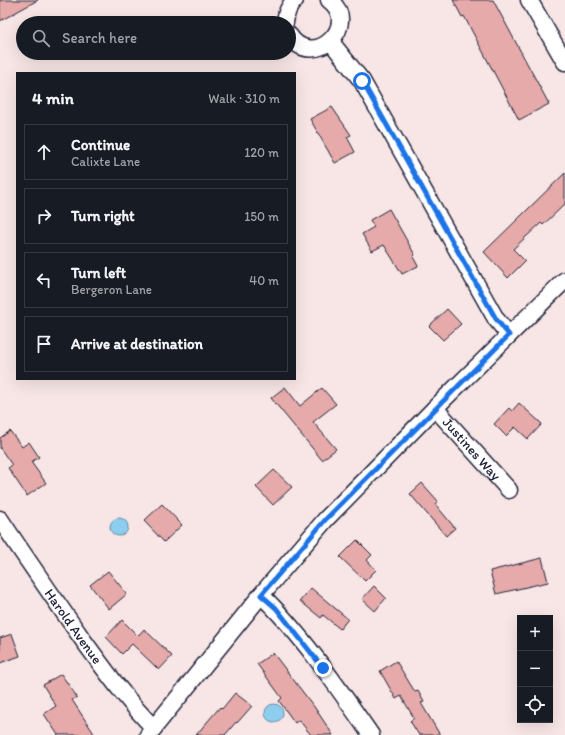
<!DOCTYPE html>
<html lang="en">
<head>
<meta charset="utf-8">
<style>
  :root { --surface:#171b24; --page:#20242c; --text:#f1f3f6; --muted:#9ea1a6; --line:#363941 }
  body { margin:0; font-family:Itim,sans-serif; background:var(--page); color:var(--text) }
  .controls { position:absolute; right:12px; bottom:12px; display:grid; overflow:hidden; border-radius:0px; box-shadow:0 4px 16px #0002 }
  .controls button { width:36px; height:36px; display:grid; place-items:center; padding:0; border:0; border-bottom:1px solid var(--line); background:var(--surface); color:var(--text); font:20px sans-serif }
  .stop { position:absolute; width:12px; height:12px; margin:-9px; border:3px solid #1a73e8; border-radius:50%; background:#fff }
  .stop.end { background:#1a73e8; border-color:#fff; box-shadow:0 1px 4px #0008 }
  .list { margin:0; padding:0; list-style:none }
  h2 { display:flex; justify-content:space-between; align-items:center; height:52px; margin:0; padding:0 16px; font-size:17px }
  h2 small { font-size:13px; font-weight:400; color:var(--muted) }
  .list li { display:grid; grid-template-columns:26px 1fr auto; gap:12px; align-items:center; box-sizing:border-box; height:56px; margin:0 8px 8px; padding:0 8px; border:1px solid var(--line); border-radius:0px }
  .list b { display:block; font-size:15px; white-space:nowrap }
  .list p { margin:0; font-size:13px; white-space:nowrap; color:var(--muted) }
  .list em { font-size:13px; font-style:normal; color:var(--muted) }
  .icon { flex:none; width:22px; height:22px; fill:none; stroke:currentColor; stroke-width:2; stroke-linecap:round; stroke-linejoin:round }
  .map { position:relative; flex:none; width:565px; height:735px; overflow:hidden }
  .search { position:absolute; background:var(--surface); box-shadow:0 4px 16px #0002; left:16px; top:16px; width:280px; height:44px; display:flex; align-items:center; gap:10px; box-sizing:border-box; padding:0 14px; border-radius:22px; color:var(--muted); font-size:15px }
  .panel { position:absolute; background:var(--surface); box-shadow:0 4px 16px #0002; left:16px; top:72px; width:280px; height:308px; border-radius:0px }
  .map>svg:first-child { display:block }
</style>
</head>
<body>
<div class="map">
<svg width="565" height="735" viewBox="0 0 565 735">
  <rect width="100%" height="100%" fill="#f7e6e5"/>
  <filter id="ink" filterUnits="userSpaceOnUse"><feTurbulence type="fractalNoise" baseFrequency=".025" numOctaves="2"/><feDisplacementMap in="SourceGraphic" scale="8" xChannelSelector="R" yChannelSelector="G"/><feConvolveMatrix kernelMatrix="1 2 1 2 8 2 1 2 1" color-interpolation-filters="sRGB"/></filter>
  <g filter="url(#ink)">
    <g fill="#8dceee" stroke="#6289a6">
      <circle cx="119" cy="527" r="9"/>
      <circle cx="274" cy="713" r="9"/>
    </g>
    <g fill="#e5aaa9" stroke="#22223b">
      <path d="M0,0H38L0,21Z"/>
      <path d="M453,0H493L549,104L519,120L464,16L462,17Z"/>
      <path d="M332,107L351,135L347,137L355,152L335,163L310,119Z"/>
      <path d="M565,173V204L543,225L541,223L513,249L525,261L508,278L484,252Z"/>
      <path d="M389,209L415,255L413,257L418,266L402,274L384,245L372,251L362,234L374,227L370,220Z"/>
      <path d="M447,309L461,324L443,340L429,326Z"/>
      <path d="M285,387L300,406L322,388L336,404L313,422L336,449L322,460L271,398Z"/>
      <path d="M519,403L542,424L528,439L515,427L506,436L494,424L509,408L512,411Z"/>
      <path d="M10,431L22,447L29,442L39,457L31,462L46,483L27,496L8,468L12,465L0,448V438Z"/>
      <path d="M274,470L292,487L273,505L256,487Z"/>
      <path d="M422,483L438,501L435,504L455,528L446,536L410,494Z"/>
      <path d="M162,504L182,525L164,542L144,521Z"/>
      <path d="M357,540L372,555L367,560L376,570L365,581L340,557Z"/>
      <path d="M542,558L548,582L496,594L490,571Z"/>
      <path d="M108,571L127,594L109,609L90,585Z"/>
      <path d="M374,586L386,598L375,611L362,599Z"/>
      <path d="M311,588L348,619L340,629L323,615L321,618L300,601Z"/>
      <path d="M122,620L138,636L144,629L172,656L159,670L132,644L122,654L106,637Z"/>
      <path d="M12,634L20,656L0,663V638Z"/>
      <path d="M273,653L315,708L333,735H311L299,720L295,723L279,701L282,698L257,664Z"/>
      <path d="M396,661L415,692L418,691L424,702L421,703L440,735H419L410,721L414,718L401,696L396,699L380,671Z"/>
      <path d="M61,674L77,697L72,700L95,735H58L44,714L56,706L43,685Z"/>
      <path d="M235,693L252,706L237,723L236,722L225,735H196L220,707L222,709Z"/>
    </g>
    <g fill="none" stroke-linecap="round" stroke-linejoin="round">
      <defs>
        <g id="minor">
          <path d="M529,0L565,62"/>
          <path d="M285,23C286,13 288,7 295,0"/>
          <path d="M289,35C313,72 362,24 329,0"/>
          <path d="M331,42L362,81L496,319L509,335"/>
          <path id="s1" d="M435,408L509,490"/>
          <path id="s2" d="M0,519C27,560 55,600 83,640C105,670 127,701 154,728"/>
          <path d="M261,595C301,633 339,689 371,735"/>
          <path d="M148,735L261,595L326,519L435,408L565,280"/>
        </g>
      </defs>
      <use href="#minor" stroke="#22223b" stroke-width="19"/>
      <use href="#minor" stroke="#fff" stroke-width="16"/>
    </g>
  </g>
  <g fill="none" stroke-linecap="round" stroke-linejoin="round" filter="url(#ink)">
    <path stroke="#1a73e8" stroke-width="5" d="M323,668L276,608L261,595L326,519L509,335L496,319L362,81"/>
  </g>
  <g text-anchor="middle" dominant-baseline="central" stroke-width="3.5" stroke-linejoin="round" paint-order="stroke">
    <g font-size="14" fill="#22223b" stroke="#fff">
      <text stroke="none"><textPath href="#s1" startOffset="55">Justines Way</textPath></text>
      <text stroke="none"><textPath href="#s2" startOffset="130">Harold Avenue</textPath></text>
    </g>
  </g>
</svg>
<div class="controls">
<button>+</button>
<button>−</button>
<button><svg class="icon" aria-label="locate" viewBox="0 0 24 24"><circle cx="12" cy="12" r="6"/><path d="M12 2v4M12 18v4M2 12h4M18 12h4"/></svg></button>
</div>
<div class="stop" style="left:362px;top:81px"></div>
<div class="stop end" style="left:323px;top:668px"></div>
<div class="search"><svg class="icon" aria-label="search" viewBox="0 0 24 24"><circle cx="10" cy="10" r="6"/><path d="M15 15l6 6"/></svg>Search here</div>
<section class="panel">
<h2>4 min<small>Walk · 310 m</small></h2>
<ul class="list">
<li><svg class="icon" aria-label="ahead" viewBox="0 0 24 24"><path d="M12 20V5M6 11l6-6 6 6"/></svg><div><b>Continue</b><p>Calixte Lane</p></div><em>120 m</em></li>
<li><svg class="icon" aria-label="right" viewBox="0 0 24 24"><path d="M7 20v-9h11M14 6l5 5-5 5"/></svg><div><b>Turn right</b></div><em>150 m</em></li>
<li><svg class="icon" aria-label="left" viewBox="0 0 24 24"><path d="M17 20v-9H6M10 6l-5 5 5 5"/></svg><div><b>Turn left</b><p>Bergeron Lane</p></div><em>40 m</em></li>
<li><svg class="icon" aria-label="arrive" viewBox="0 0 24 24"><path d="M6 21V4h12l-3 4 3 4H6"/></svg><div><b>Arrive at destination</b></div></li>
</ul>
</section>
</div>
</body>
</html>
